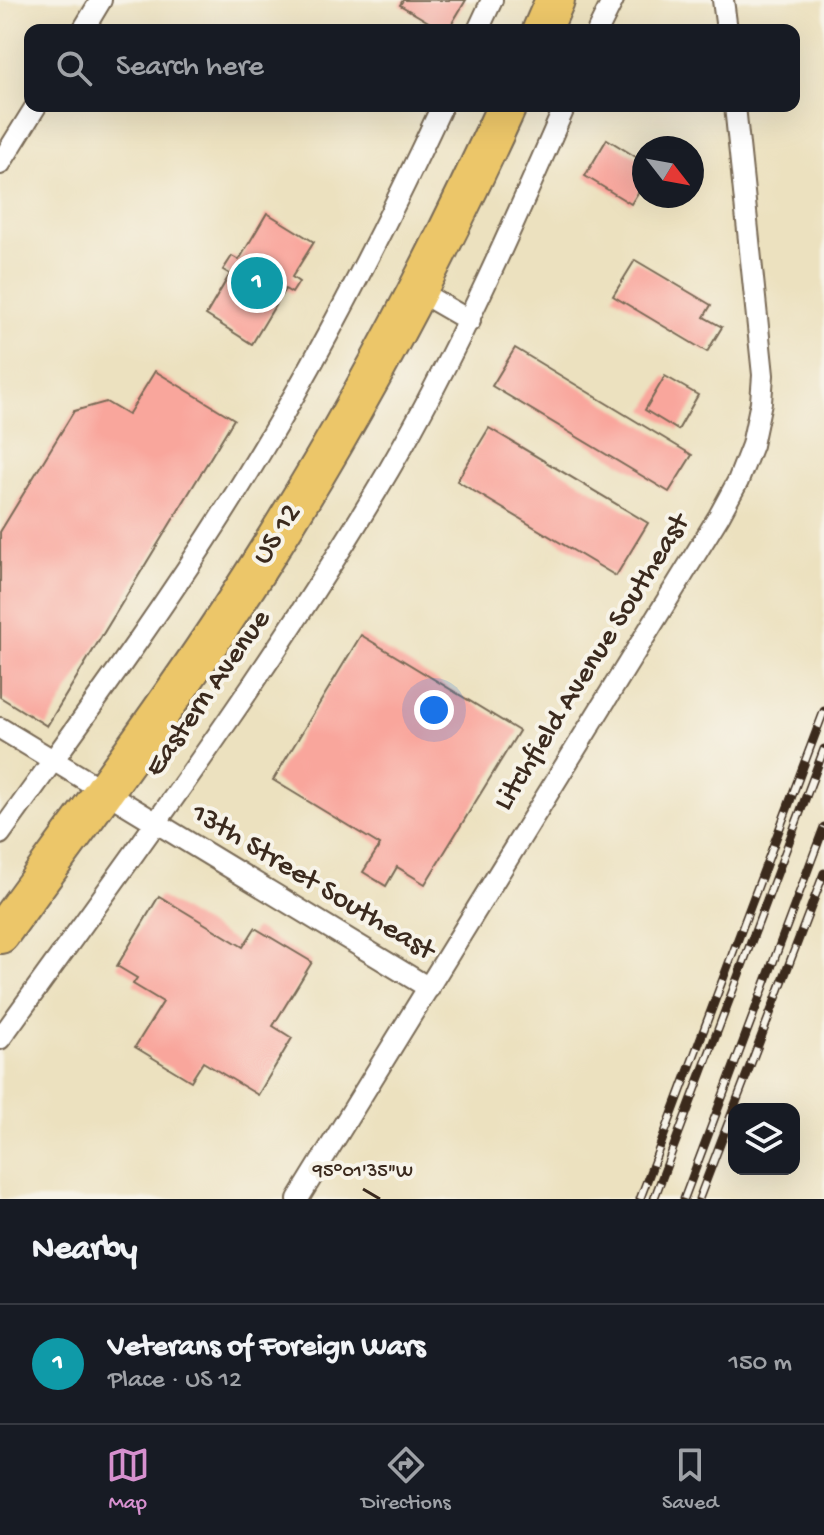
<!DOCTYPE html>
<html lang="en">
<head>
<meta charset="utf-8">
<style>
  :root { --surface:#171b24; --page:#242831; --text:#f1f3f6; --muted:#9ea1a6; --line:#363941; --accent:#d690ce }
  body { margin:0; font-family:"Gochi Hand",sans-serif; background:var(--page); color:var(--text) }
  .controls { position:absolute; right:24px; bottom:24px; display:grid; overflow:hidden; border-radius:16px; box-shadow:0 8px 32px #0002 }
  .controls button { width:72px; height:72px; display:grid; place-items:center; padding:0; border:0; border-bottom:2px solid var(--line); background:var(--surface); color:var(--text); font:40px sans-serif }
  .compass { position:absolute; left:632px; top:136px; width:72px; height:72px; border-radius:50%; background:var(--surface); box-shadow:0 8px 32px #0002; rotate:121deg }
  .you { position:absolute; left:434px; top:710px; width:28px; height:28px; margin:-20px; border:6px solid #fff; border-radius:50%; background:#1a73e8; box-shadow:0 0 0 12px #1a73e833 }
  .badge { display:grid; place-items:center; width:52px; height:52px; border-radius:50%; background:var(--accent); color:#fff; font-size:26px; font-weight:700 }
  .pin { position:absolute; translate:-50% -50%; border:4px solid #fff; box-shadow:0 2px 8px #0006 }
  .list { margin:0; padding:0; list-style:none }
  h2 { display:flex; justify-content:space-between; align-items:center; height:104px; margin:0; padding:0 32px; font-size:34px }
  h2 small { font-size:26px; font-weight:400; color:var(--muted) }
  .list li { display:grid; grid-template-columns:52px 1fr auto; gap:24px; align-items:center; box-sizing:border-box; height:120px; padding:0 32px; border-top:2px solid var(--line) }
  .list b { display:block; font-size:30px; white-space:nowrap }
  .list p { margin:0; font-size:26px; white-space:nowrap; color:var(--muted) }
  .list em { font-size:26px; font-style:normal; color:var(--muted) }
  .icon { flex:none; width:44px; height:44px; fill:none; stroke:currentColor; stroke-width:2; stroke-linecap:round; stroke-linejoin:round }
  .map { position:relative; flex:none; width:824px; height:1199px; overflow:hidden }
  .search { position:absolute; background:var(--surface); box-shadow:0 8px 32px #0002; left:24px; right:24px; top:24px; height:88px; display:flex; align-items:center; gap:20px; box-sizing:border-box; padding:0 28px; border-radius:16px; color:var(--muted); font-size:30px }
  .sheet { height:224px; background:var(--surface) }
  nav { display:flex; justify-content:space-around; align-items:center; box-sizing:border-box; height:112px; border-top:2px solid var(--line); background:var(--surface); font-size:22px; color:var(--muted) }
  nav a { display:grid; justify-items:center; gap:4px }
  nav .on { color:var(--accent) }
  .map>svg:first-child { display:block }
</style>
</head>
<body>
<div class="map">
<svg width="824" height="1199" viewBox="0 0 824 1199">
  <rect width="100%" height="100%" fill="#f7f3e8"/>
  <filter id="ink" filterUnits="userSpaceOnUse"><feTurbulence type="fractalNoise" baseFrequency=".0125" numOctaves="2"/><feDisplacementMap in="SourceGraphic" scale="16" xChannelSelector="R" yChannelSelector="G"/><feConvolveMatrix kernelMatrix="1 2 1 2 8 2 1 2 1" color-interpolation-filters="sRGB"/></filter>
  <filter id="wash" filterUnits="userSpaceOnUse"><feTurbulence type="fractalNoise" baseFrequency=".006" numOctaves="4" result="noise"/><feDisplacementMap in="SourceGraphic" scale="32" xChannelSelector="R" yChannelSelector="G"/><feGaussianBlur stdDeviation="1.8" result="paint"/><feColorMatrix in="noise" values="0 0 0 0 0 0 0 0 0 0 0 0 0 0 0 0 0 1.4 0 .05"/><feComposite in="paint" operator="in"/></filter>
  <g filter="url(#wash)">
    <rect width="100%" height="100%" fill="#ece1bf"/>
    <g id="blocks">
      <g fill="#f9a69c">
        <path d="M403,0H466L448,30H442L400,5Z"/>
        <path d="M607,139L644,162V183L631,204L585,176Z"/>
        <path d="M267,213L314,242L292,277L299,282L292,293L285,289L252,344L206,315L230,274L223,270L232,256L239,260Z"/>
        <path d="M635,260L711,305L704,317L722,327L707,352L613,296Z"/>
        <path d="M515,348L692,455L669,492L492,386Z"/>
        <path d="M155,371L234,419L47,726L0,697V532L74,411L106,402L128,415Z"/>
        <path d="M665,376L698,395L678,430L645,410Z"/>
        <path d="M489,428L648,523L616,576L457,481Z"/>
        <path d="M361,635L519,731L425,884L397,867L386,886L363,872L380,845L273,780Z"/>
        <path d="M159,896L243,947L255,928L312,962L273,1026L292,1038L258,1095L203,1062L191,1081L135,1047L163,1002L133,984L137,978L117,966Z"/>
      </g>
    </g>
  </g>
  <g filter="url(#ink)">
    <use href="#blocks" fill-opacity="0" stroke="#796a56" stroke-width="2"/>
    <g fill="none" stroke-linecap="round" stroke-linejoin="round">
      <defs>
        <g id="street">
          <path d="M723,0L727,30"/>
          <path d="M83,30L101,0"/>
          <path d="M478,30L492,0"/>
          <path d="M598,30L613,0"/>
          <path d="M0,164L36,106"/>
          <path d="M418,291L470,321"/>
          <path d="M0,728L429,988"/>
          <path d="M0,834C85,716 171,599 247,475C320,357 383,232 442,106"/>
          <path d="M0,1039C134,853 272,669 389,470C457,353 511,230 565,106"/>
          <path d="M298,1199L719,516L738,481L752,445L761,402L763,375L735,106"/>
        </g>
        <g id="highway">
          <path d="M542,30L555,0"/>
          <path d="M0,934C90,810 183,687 264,558C356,413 436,262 507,106"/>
        </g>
      </defs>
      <use href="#street" stroke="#796a56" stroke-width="24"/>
      <use href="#highway" stroke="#796a56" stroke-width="42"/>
      <use href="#street" stroke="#fff" stroke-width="20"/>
      <use href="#highway" stroke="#ecc669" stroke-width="38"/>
      <defs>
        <g id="rail">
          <path d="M640,1199L824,711"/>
          <path d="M654,1199L824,749"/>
          <path d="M684,1199L824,827"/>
          <path d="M699,1199L824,873"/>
        </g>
      </defs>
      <use href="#rail" stroke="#3b2a1e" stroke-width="9"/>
      <use href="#rail" stroke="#f7f3e8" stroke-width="6" stroke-dasharray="18" stroke-linecap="butt"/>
    </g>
  </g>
  <path fill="none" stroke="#3b2a1e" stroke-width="3" d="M363,1189L380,1199"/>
  <g text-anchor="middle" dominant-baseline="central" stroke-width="8" stroke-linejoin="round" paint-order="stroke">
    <g font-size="30" fill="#3b2a1e" stroke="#f7f3e8">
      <text transform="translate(278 535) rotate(-58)">US 12</text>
      <text transform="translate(593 663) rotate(-58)">Litchfield Avenue Southeast</text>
      <text transform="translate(209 694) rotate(-55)">Eastern Avenue</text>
      <text transform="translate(312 883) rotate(31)">13th Street Southeast</text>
    </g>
  </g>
  <g font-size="20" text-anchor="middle" fill="#3b2a1e" stroke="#f7f3e8" stroke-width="8" stroke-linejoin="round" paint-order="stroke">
    <text x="363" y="1176">95°01'35"W</text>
  </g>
</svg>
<div class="controls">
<button><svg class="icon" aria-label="layers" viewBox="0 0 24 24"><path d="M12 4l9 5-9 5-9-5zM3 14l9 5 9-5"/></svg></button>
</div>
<svg class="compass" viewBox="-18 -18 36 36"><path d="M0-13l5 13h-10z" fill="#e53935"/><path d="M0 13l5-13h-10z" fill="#9ea1a6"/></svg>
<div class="you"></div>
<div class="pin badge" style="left:257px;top:283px;background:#0f9aa8">1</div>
<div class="search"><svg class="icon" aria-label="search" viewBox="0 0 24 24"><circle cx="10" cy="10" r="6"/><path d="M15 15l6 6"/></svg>Search here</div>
</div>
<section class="sheet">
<h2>Nearby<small></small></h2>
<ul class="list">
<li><span class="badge" style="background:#0f9aa8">1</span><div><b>Veterans of Foreign Wars</b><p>Place · US 12</p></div><em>150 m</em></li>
</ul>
</section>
<nav>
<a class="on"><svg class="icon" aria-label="map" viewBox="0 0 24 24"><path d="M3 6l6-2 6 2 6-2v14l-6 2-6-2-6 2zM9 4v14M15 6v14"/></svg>Map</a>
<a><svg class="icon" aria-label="directions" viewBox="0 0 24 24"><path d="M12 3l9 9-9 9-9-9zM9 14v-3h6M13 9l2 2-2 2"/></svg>Directions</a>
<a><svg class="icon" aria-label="saved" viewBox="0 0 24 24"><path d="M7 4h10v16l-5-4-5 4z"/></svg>Saved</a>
</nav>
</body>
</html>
